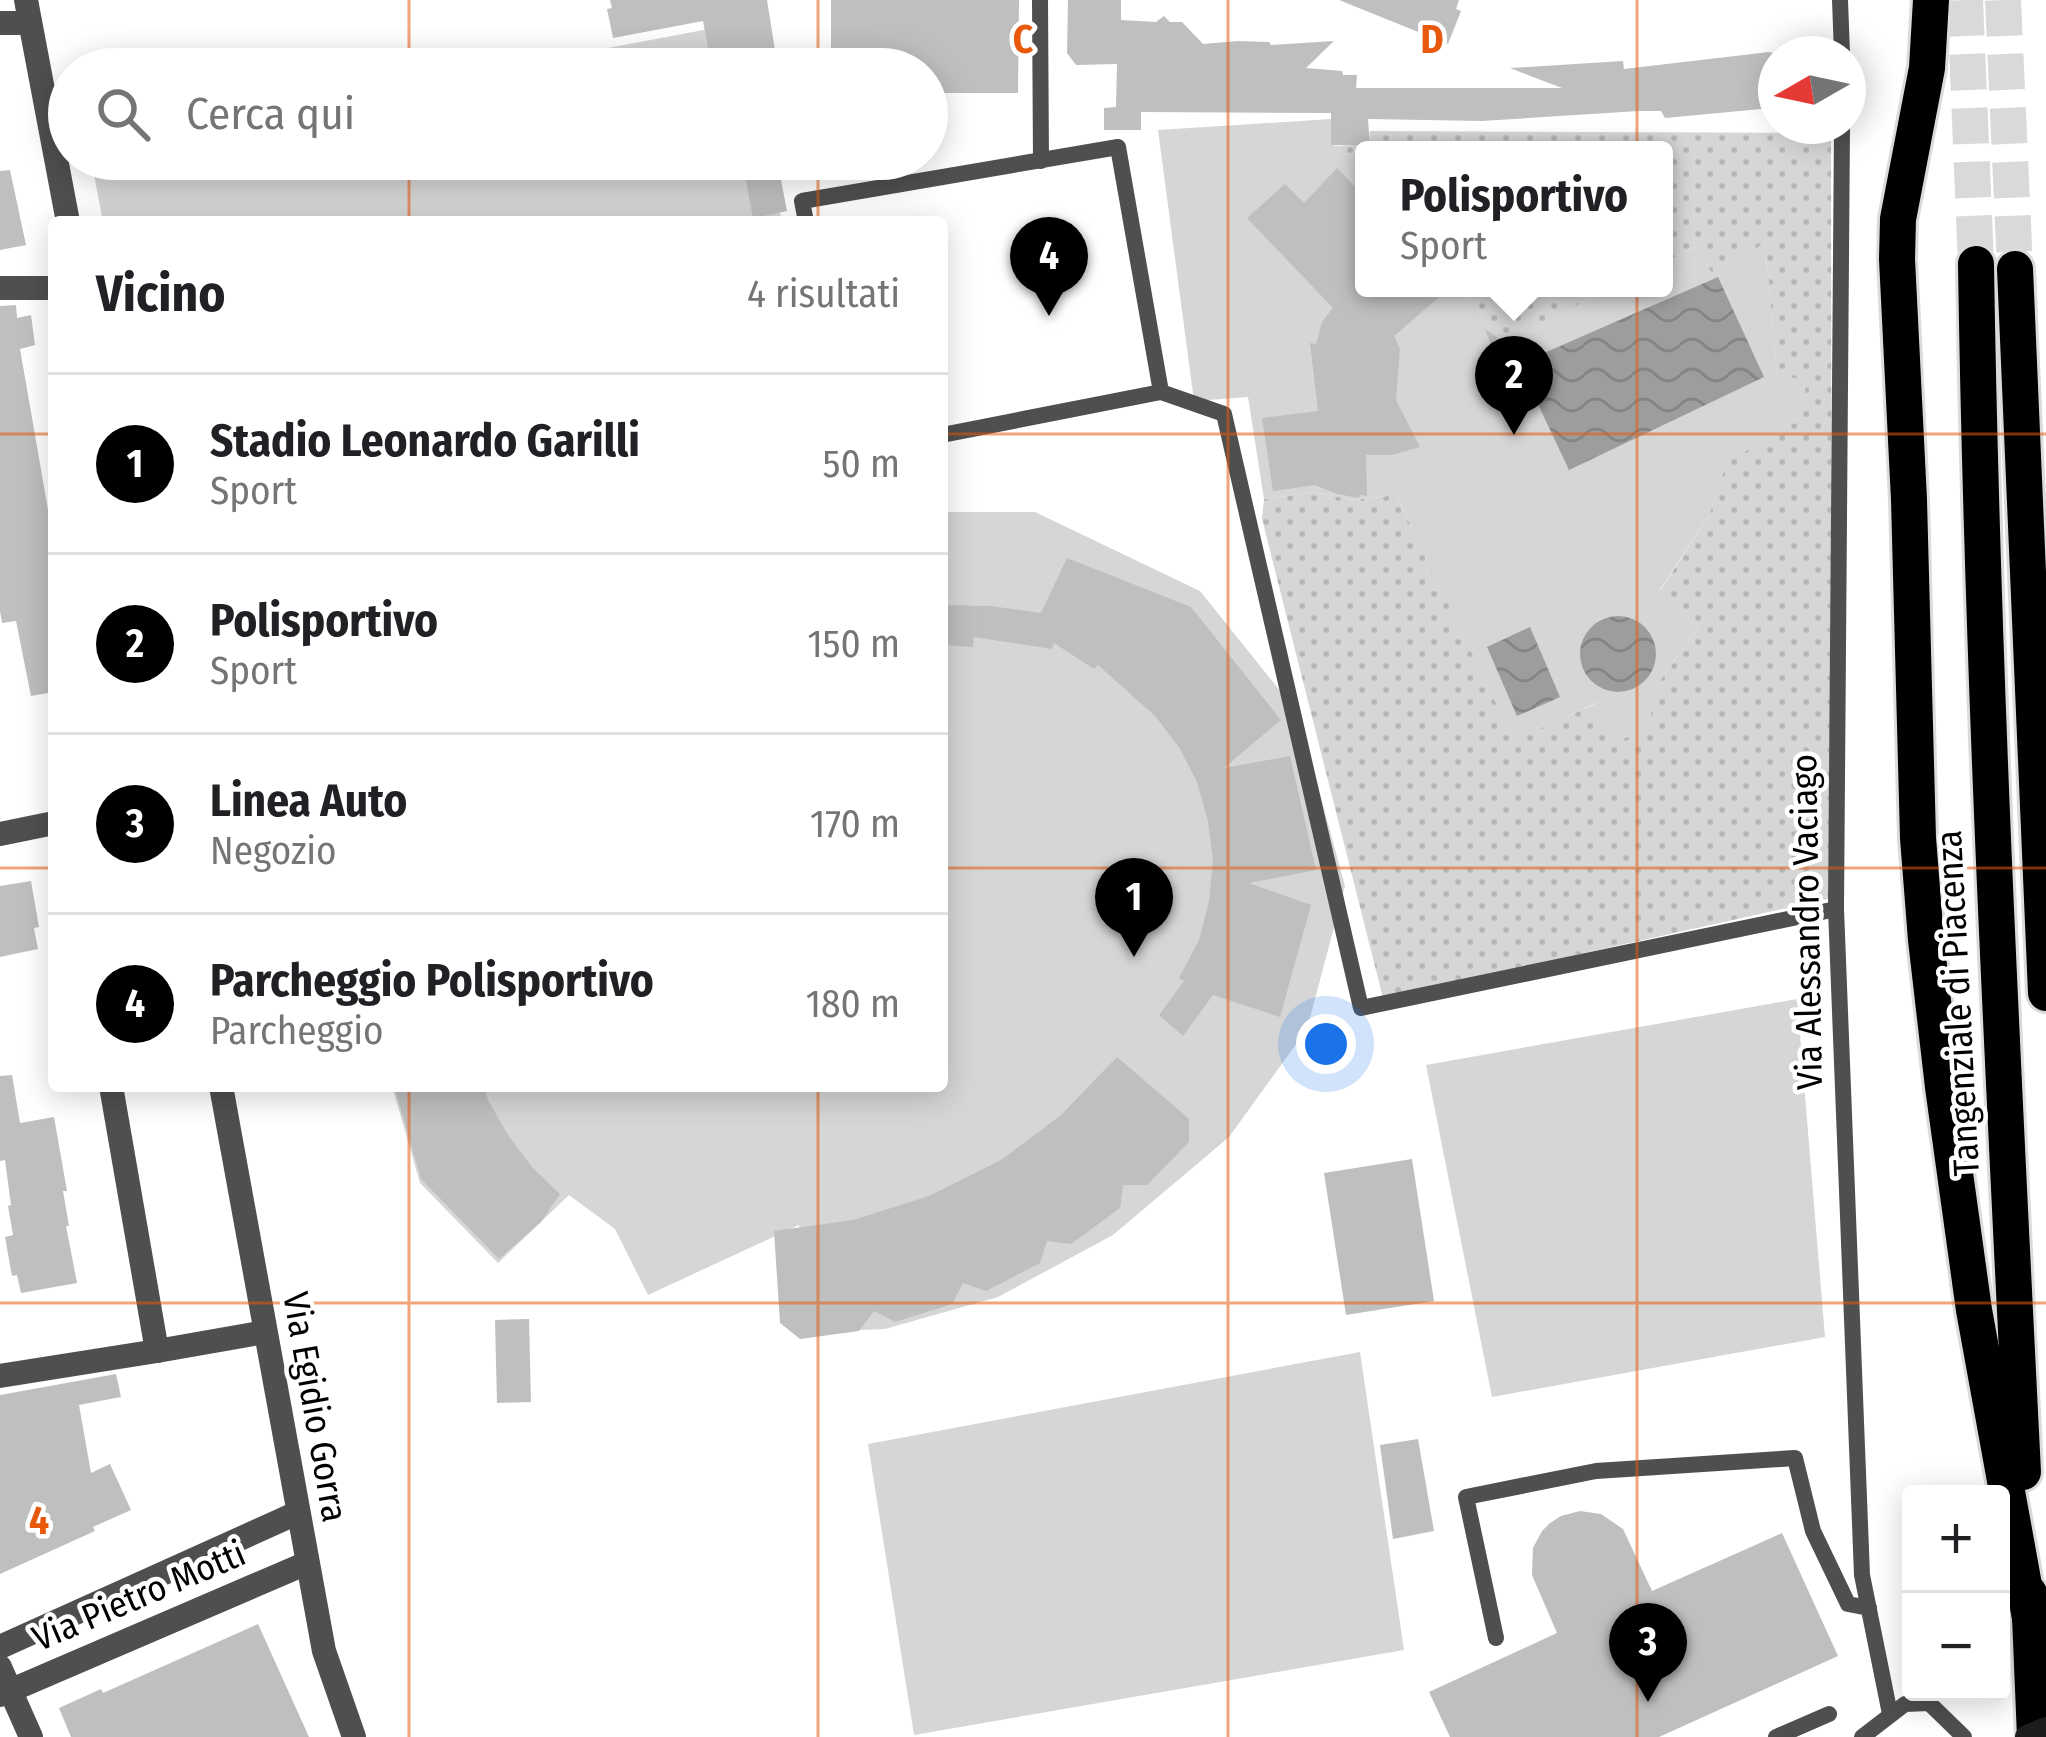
<!DOCTYPE html>
<html lang="it">
<head>
<meta charset="utf-8">
<style>
  :root { --surface:#fff; --page:#f2f2f2; --text:#202124; --muted:#757577; --line:#e0e0e0; --accent:#000 }
  body { margin:0; font-family:"Fira Sans Condensed",sans-serif; background:var(--page); color:var(--text) }
  .controls { position:absolute; right:36px; bottom:36px; display:grid; overflow:hidden; border-radius:12px; box-shadow:0 6px 30px #0003 }
  .controls button { width:108px; height:108px; display:grid; place-items:center; padding:0; border:0; border-bottom:3px solid var(--line); background:var(--surface); color:var(--text); font:60px sans-serif }
  .compass { position:absolute; left:1758px; top:36px; width:108px; height:108px; border-radius:50%; background:var(--surface); box-shadow:0 6px 30px #0003; rotate:261deg }
  .you { position:absolute; left:1326px; top:1044px; width:42px; height:42px; margin:-30px; border:9px solid #fff; border-radius:50%; background:#1a73e8; box-shadow:0 0 0 18px #1a73e833 }
  .badge { display:grid; place-items:center; width:78px; height:78px; border-radius:50%; background:var(--accent); color:#fff; font-size:39px; font-weight:700 }
  .pin { position:absolute; translate:-50% -99px; filter:drop-shadow(0 3px 6px #0008) }
  .pin::after { content:''; position:absolute; top:63px; width:42px; height:36px; background:inherit; clip-path:polygon(0 0,100% 0,50% 100%) }
  .popup { position:absolute; left:1355px; top:141px; width:318px; height:156px; box-sizing:border-box; display:grid; place-content:center; border-radius:12px; background:var(--surface); filter:drop-shadow(0 3px 9px #0005); font-size:39px; white-space:nowrap; color:var(--muted) }
  .popup b { font-size:45px; color:var(--text) }
  .popup::after { content:''; position:absolute; left:50%; top:100%; margin-left:-24px; border:24px solid transparent; border-top-color:var(--surface) }
  .list { margin:0; padding:0; list-style:none }
  h2 { display:flex; justify-content:space-between; align-items:center; height:156px; margin:0; padding:0 48px; font-size:51px }
  h2 small { font-size:39px; font-weight:400; color:var(--muted) }
  .list li { display:grid; grid-template-columns:78px 1fr auto; gap:36px; align-items:center; box-sizing:border-box; height:180px; padding:0 48px; border-top:3px solid var(--line) }
  .list b { display:block; font-size:45px; white-space:nowrap }
  .list p { margin:0; font-size:39px; white-space:nowrap; color:var(--muted) }
  .list em { font-size:39px; font-style:normal; color:var(--muted) }
  .icon { flex:none; width:66px; height:66px; fill:none; stroke:currentColor; stroke-width:2; stroke-linecap:round; stroke-linejoin:round }
  .map { position:relative; flex:none; width:2046px; height:1737px; overflow:hidden }
  .search { position:absolute; background:var(--surface); box-shadow:0 6px 30px #0003; left:48px; top:48px; width:900px; height:132px; display:flex; align-items:center; gap:30px; box-sizing:border-box; padding:0 42px; border-radius:66px; color:var(--muted); font-size:45px }
  .panel { position:absolute; background:var(--surface); box-shadow:0 6px 30px #0003; left:48px; top:216px; width:900px; height:876px; border-radius:12px }
  .map>svg:first-child { display:block }
</style>
</head>
<body>
<div class="map">
<svg width="2046" height="1737" viewBox="0 0 2046 1737">
  <defs>
    <pattern id="garden-dots" width="8" height="8" patternUnits="userSpaceOnUse" patternTransform="scale(3)"><rect width="8" height="8" fill="#d6d6d6"/><path d="M2 2h.1M6 6h.1" fill="none" stroke="#b6b6b6" stroke-width="1.8" stroke-linecap="round"/></pattern>
    <pattern id="water-waves" width="16" height="10" patternUnits="userSpaceOnUse" patternTransform="scale(3)"><rect width="16" height="10" fill="#9d9d9d"/><path d="M0 5q4-4 8 0t8 0" fill="none" stroke="#858585"/></pattern>
  </defs>
  <rect width="100%" height="100%" fill="#fff"/>
  <g fill="url(#garden-dots)">
    <path d="M1370,131L1831,133L1832,898L1383,998L1262,519L1264,499L1314,492L1354,500L1396,495L1514,740L1597,703L1649,695L1698,629L1660,591L1709,515L1730,452L1777,376L1765,244L1712,274L1696,247L1664,262V150H1364V175L1338,146H1369Z"/>
    <path d="M1461,288H1612L1506,340Z"/>
  </g>
  <g fill="#d6d6d6">
    <path d="M741,23L751,69H496Z"/>
    <path d="M1331,119V145L1338,146L1364,175V288H1461L1506,339L1612,288H1664V262L1696,247L1712,273L1765,243L1777,375L1806,380L1803,418L1745,452L1730,453L1709,515L1660,590L1698,629L1649,695L1654,733L1607,741L1596,703L1514,741L1396,495L1354,500L1314,492L1264,499L1248,397L1194,401L1158,130Z"/>
    <path d="M91,159H769L782,222H103Z"/>
    <path d="M942,512H1035L1200,591L1298,713L1345,886L1307,1029L1229,1137L1113,1235L998,1297L885,1329L815,1332L799,1225L648,1295L615,1229L569,1195L498,1263L420,1183L392,1086H942Z"/>
    <path d="M1797,999L1825,1337L1492,1397L1426,1065Z"/>
    <path d="M1360,1352L1404,1650L914,1735L868,1444Z"/>
  </g>
  <g fill="url(#water-waves)">
    <path d="M1718,277L1764,377L1569,470L1519,364Z"/>
    <circle cx="1618" cy="654" r="38"/>
    <path d="M1530,627L1560,697L1517,716L1487,647Z"/>
  </g>
  <g fill="#bfbfbf">
    <path d="M610,0H767L778,69H712L703,21L613,38L607,9L612,8Z"/>
    <path d="M831,0H1019L1018,93H927V69H831Z"/>
    <path d="M1068,0H1121V20L1156,22L1164,16L1170,22H1182L1203,44L1238,41L1269,42L1271,45L1334,41L1306,68L1342,71L1343,75H1357L1356,88H1562L1510,68L1623,61L1624,69L1769,52L1776,54V103L1772,108L1665,118L1661,111H1639L1482,121L1368,119L1370,146L1331,145V113L1141,112V130H1104V108L1116,107L1117,64L1076,65L1067,53Z"/>
    <path d="M1339,0H1459L1456,9L1461,11L1448,44Z"/>
    <path d="M742,159H777L787,211L753,218Z"/>
    <path d="M1337,168L1364,196V288H1450L1394,336L1400,349L1396,400L1420,447L1392,455H1366L1367,496L1360,495L1359,498L1337,494L1315,485L1273,491L1262,418L1318,411L1310,343L1316,344L1322,322L1333,308L1247,218L1285,184L1304,203Z"/>
    <path d="M10,170L26,245L0,250V171Z"/>
    <path d="M16,305L17,318L31,315L35,345L20,349L54,544V692L31,696L16,621L2,623L0,611V306Z"/>
    <path d="M1485,329L1527,358L1525,380L1501,371Z"/>
    <path d="M1067,558L1191,607L1281,720L1224,768L1290,756L1316,870L1249,883L1311,905L1280,1017L1213,995L1183,1036L1159,1015L1184,981L1179,978L1199,940L1209,901L1213,861L1208,821L1197,782L1179,747L1155,716L1098,665L1094,669L1054,643L1052,649L974,637L973,647L942,645V605L990,606L1041,613Z"/>
    <path d="M31,881L39,927L34,928L38,949L0,957V886Z"/>
    <path d="M1117,1057L1189,1119V1142L1147,1185H1123L1120,1208L1071,1244L1047,1241L1040,1263L986,1291L963,1283L952,1304L895,1322L874,1311L859,1331L800,1339L780,1323L774,1231L853,1220L929,1196L1001,1160L1060,1116Z"/>
    <path d="M12,1075L20,1123L54,1117L67,1191H63L69,1226H66L77,1283L21,1293L17,1275L12,1276L5,1237L13,1235L8,1206L11,1205L5,1160L0,1161V1076Z"/>
    <path d="M394,1086H484L488,1100L508,1135L532,1167L560,1194L541,1222L499,1259L421,1179Z"/>
    <path d="M1412,1159L1434,1301L1346,1315L1324,1173Z"/>
    <path d="M529,1319L531,1402L497,1403L495,1320Z"/>
    <path d="M116,1374L121,1397L79,1405L91,1473L110,1464L131,1510L93,1527L95,1531L0,1574V1395Z"/>
    <path d="M1418,1439L1434,1531L1393,1539L1380,1445Z"/>
    <path d="M1580,1511L1601,1514L1623,1529L1652,1591L1782,1533L1838,1656L1659,1737H1450L1429,1692L1557,1633L1532,1575L1533,1548L1542,1531L1550,1523L1561,1516Z"/>
    <path d="M258,1624L309,1737H71L59,1708L101,1689L103,1693Z"/>
  </g>
  <g fill="none" stroke-linecap="round" stroke-linejoin="round">
    <g stroke="#d9d9d9" stroke-width="36" stroke-dasharray="36 18" stroke-linecap="butt">
      <path d="M1965,0L1976,264"/>
      <path d="M2003,0L2015,269"/>
    </g>
    <defs>
      <g id="highway">
        <path d="M1931,0L1927,68L1898,219L1897,259L1909,500L1918,838L1926,940L1943,1087L1974,1310L2030,1618"/>
        <path d="M1976,264C1982,667 2003,1070 2023,1472"/>
        <path d="M2015,269L2046,993"/>
        <path d="M2029,1593L2035,1737"/>
      </g>
    </defs>
    <use href="#highway" stroke="#dbdbdb" stroke-width="42"/>
    <g stroke="#4f4f4f" stroke-width="16">
      <path d="M1040,0L1041,161"/>
      <path d="M1840,0L1842,54"/>
      <path d="M1842,126L1836,909L1862,1575L1890,1714"/>
      <path d="M806,222L802,201L1118,147L1161,392L942,435"/>
      <path d="M1161,392L1224,414L1361,1008L1836,909"/>
      <path d="M1496,1638L1466,1497L1596,1471L1795,1458L1813,1531L1848,1604L1869,1608"/>
      <path d="M1776,1737L1829,1714"/>
      <path d="M1862,1737L1905,1704L1929,1703L1964,1737"/>
    </g>
    <g stroke="#4f4f4f" stroke-width="24">
      <path d="M26,0L68,222"/>
      <path d="M0,23H30"/>
      <path d="M0,288H54"/>
      <path d="M0,834L54,823"/>
      <path d="M111,1086L157,1351L265,1332"/>
      <path d="M221,1086L324,1651L354,1737"/>
      <path d="M0,1376L157,1351"/>
      <path d="M0,1647L297,1513"/>
      <path d="M0,1667L31,1737"/>
      <path d="M0,1695L307,1563"/>
    </g>
    <use href="#highway" stroke="#000" stroke-width="36"/>
    <path stroke="#1c1c1c" stroke-width="24" d="M2027,1737L2046,1729"/>
  </g>
  <path fill="none" stroke="#e8590c" stroke-width="3" stroke-opacity="0.55" d="M409,0V69M818,0V69M1228,0V1737M1637,0V1737M409,159V222M818,159V222M0,434H54M942,434H2046M0,868H54M942,868H2046M409,1086V1737M818,1086V1737M0,1303H2046"/>
  <g text-anchor="middle" dominant-baseline="central" stroke-width="9" stroke-linejoin="round" paint-order="stroke">
    <g font-size="36" fill="#000" stroke="#fff">
      <text transform="translate(1807 922) rotate(-91)">Via Alessandro Vaciago</text>
      <text transform="translate(1958 1003) rotate(-93)">Tangenziale di Piacenza</text>
      <text transform="translate(315 1407) rotate(80)">Via Egidio Gorra</text>
      <text transform="translate(139 1596) rotate(-23)">Via Pietro Motti</text>
    </g>
  </g>
  <g font-size="39" text-anchor="middle" font-weight="bold" fill="#e8590c" stroke="#fff" stroke-width="9" stroke-linejoin="round" paint-order="stroke">
    <text x="1023" y="53">C</text>
    <text x="1432" y="53">D</text>
    <text x="39" y="1534">4</text>
  </g>
</svg>
<div class="controls">
<button>+</button>
<button>−</button>
</div>
<svg class="compass" viewBox="-18 -18 36 36"><path d="M0-13l5 13h-10z" fill="#e53935"/><path d="M0 13l5-13h-10z" fill="#757577"/></svg>
<div class="you"></div>
<div class="pin badge" style="left:1134px;top:957px">1</div>
<div class="pin badge" style="left:1514px;top:435px">2</div>
<div class="popup"><b>Polisportivo</b>Sport</div>
<div class="pin badge" style="left:1648px;top:1702px">3</div>
<div class="pin badge" style="left:1049px;top:316px">4</div>
<div class="search"><svg class="icon" aria-label="search" viewBox="0 0 24 24"><circle cx="10" cy="10" r="6"/><path d="M15 15l6 6"/></svg>Cerca qui</div>
<section class="panel">
<h2>Vicino<small>4 risultati</small></h2>
<ul class="list">
<li><span class="badge">1</span><div><b>Stadio Leonardo Garilli</b><p>Sport</p></div><em>50 m</em></li>
<li><span class="badge">2</span><div><b>Polisportivo</b><p>Sport</p></div><em>150 m</em></li>
<li><span class="badge">3</span><div><b>Linea Auto</b><p>Negozio</p></div><em>170 m</em></li>
<li><span class="badge">4</span><div><b>Parcheggio Polisportivo</b><p>Parcheggio</p></div><em>180 m</em></li>
</ul>
</section>
</div>
</body>
</html>
